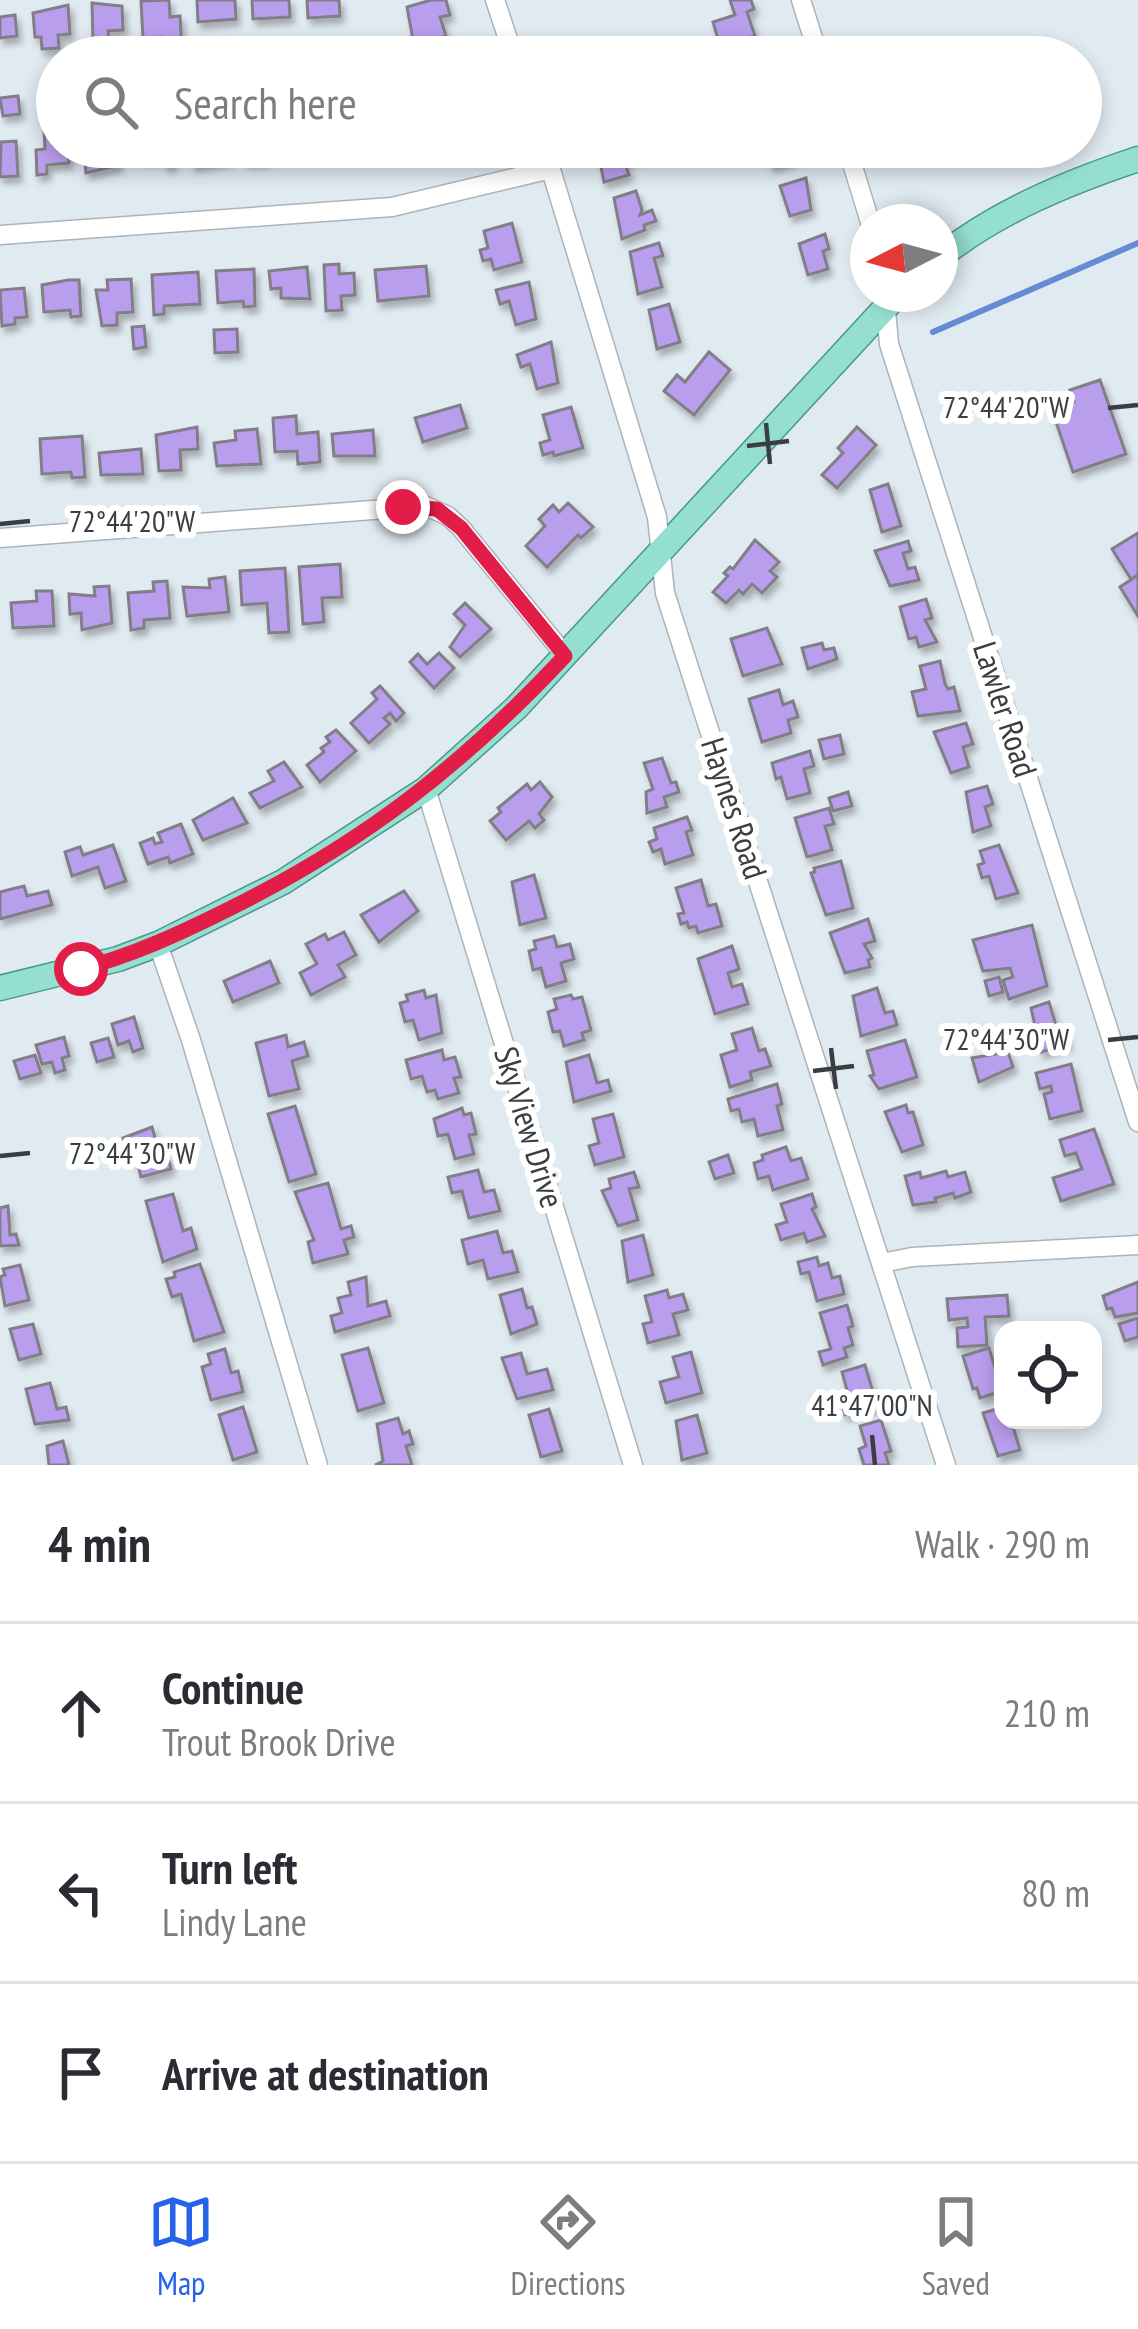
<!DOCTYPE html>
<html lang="en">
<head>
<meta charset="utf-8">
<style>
  :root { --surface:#fff; --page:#f2f2f3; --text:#2b2b33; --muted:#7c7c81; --line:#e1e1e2; --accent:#2563eb }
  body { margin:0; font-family:"PT Sans Narrow",sans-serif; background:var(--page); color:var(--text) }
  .controls { position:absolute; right:36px; bottom:36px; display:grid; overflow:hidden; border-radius:24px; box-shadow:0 6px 18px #0003 }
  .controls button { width:108px; height:108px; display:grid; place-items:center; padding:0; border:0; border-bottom:3px solid var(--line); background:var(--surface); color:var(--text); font:60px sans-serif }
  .compass { position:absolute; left:850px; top:204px; width:108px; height:108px; border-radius:50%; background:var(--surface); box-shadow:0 6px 18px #0003; rotate:264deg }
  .stop { position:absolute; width:36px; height:36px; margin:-27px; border:9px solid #e11d48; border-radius:50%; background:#fff }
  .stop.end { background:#e11d48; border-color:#fff; box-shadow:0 3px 12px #0008 }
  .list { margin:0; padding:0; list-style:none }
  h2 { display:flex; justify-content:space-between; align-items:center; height:156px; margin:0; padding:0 48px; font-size:51px }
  h2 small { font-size:39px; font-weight:400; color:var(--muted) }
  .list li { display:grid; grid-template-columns:78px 1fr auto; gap:36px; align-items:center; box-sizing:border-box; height:180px; padding:0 48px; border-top:3px solid var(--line) }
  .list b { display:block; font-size:45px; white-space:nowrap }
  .list p { margin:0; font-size:39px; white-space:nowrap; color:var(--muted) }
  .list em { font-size:39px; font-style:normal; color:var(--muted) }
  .icon { flex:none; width:66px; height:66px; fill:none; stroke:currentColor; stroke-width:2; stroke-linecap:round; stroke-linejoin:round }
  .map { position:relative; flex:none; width:1138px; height:1465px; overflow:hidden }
  .search { position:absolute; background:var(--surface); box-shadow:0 6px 18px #0003; left:36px; right:36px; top:36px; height:132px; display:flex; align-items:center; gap:30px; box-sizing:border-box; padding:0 42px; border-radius:66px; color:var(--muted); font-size:45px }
  .sheet { height:696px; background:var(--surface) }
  nav { display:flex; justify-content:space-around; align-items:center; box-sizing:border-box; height:168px; border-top:3px solid var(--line); background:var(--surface); font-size:33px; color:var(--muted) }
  nav a { display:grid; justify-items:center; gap:6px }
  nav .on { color:var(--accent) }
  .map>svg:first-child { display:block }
</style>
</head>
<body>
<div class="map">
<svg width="1138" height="1465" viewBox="0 0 1138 1465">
  <defs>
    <filter id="shadow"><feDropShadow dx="3.5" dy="6" stdDeviation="3" flood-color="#0004"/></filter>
  </defs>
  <rect width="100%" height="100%" fill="#e0eaf1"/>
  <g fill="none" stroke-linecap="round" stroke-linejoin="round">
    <path stroke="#638cd3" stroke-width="6" d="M933,332L1138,243"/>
  </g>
  <g fill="#ba9eee" stroke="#817e87" stroke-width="3" filter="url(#shadow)">
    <path d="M169,0L170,17L180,16L182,51L162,52V37L143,38L141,1Z"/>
    <path d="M197,0H235L236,19L198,22Z"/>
    <path d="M252,0H289L290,17L253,19Z"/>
    <path d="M307,0H339L340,16L308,18Z"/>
    <path d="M431,0H446L450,15L440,17L446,36L414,45L407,7Z"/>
    <path d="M730,0H751L754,9L747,12L755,36L720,46L713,22L735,15Z"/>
    <path d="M92,3L122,6L123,30L108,31L109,40L93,41Z"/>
    <path d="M68,5L70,34L58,35L59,48L42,49L41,37H35L33,13Z"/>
    <path d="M15,15L17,36L0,38V17Z"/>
    <path d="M356,41L358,57H341L338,44Z"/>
    <path d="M588,42L592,57H565L563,50Z"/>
    <path d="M18,96L20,114L3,116L0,98Z"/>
    <path d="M57,127V147H68L69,163L47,165V174L37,175L36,150L45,149L44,128Z"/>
    <path d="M16,141L18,176L0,177L1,142Z"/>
    <path d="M84,147H117L119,165L86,173Z"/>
    <path d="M138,147H171L172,165H165L164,157L139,159Z"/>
    <path d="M192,147H228L229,159L193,165Z"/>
    <path d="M245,147H279V152L264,153L265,160L246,161Z"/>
    <path d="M597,147H631L635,157L624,161L629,175L604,182Z"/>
    <path d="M765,147H789L792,160L771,166Z"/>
    <path d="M806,178L811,210L790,216L780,186Z"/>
    <path d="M636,191L642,210L640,215L652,210L656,221L644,225L645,230L622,239L614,198Z"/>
    <path d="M512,223L522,262L494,270L491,259L483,261L480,250L488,248L484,231Z"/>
    <path d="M825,234L829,249L823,251L828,269L808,275L799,244Z"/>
    <path d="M659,243L663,256L654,258L662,287L638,294L630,252Z"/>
    <path d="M339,264V274L354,273L355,295L341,296L342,310L326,311L324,265Z"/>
    <path d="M426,266L429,296L378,301L375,270Z"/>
    <path d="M307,267L310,299L281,298V288L271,289L269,271Z"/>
    <path d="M254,269L255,306L244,307L243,301L218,303L216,271Z"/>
    <path d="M198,272L200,304L164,306V314L154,315L152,275Z"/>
    <path d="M131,279L133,312L117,313V325L102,326L96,290H108L107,280Z"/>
    <path d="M68,280H79L81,316L71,317L70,310L44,312L42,285Z"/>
    <path d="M529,282L536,319L516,325L509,301L500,304L496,290Z"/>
    <path d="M24,288L27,317L15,318V324L2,326L0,290Z"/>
    <path d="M669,304L680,342L657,349L649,310Z"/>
    <path d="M144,326L146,347L134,349L132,327Z"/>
    <path d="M237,329L238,352L215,353L214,330Z"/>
    <path d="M551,342L558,383L537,389L530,364L521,367L517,355Z"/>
    <path d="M709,352L730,370L694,415L664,391L677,375L685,382Z"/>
    <path d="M1100,380L1126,454L1073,472L1052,410L1074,402L1070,390Z"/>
    <path d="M460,405L467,428L423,442L415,418Z"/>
    <path d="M571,407L583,448L554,456L553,452L543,455L540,443L550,440L543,415Z"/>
    <path d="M296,416L297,434L318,432L320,462L298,464L297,451L275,452L273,418Z"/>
    <path d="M197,427L198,449L180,450L181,470L159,471L156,435Z"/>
    <path d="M857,427L876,445L837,488L822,475L843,453L838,448Z"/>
    <path d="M257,429L261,464L217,466L214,443L236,440L235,431Z"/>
    <path d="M373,430L375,456H334L332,434Z"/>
    <path d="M82,436L85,477L72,478L71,472L42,474L40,439Z"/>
    <path d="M141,449L143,474L101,475L99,453Z"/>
    <path d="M888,484L901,526L882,532L870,490Z"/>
    <path d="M568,503L593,527L581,538L578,535L547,567L526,546L545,526L539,519L553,505L559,512Z"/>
    <path d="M1138,533V575L1131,579L1112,549Z"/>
    <path d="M755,540L779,562L770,571L777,577L762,593L752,584L743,594L739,590L726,603L713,592L728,576L724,573L730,567L733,569Z"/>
    <path d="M908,541L911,551L903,553L908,569L915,567L919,580L890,586L875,551Z"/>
    <path d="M340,564L342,597L322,598L324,622L303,624L299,567Z"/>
    <path d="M285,568L289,632L269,633L267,603L242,605L240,571Z"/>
    <path d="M1138,575V616L1120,587Z"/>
    <path d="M225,577L229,612L187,616L183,587L210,588L209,579Z"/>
    <path d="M167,581L170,618L144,620V628L131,630L128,593L154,591L153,582Z"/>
    <path d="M109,586L112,623L82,630L81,613L70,614L69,594L95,596L94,587Z"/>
    <path d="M36,591H52L54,626L13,628L11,603L37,601Z"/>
    <path d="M926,599L932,618L925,620L937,642L919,647L916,637L909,639L900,607Z"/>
    <path d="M465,603L491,629L460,657L450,647L465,625L454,614Z"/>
    <path d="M767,628L782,664L743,676L731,639Z"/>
    <path d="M822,643L824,650L834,648L837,659L808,669L802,648Z"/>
    <path d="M439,653L454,668L434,688L410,662L418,654L427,664Z"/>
    <path d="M940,661L945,684L948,689L954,687L960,711L918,716L912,692L926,689L920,666Z"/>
    <path d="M380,686L404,713L396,721L390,713L384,718L390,724L369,743L351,723L377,699L372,693Z"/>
    <path d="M779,690L783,705L793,701L798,717L788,720L791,733L762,742L749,699Z"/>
    <path d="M966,723L973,744L963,747L969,767L951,773L934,732Z"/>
    <path d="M336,730L356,751L320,782L307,765L324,752L321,748L330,742L326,737Z"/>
    <path d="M840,735L844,754L824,759L819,740Z"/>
    <path d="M810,751L814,766L804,769L810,793L787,799L781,777L776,779L772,763Z"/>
    <path d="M662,758L671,783L676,782L679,792L664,797L667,807L647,813L646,792L653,789L644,763Z"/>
    <path d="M284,762L302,787L260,808L250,793L274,781L268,771Z"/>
    <path d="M540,782L552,797L539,814L544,820L535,828L529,821L506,840L490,821L501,812L498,808L527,784L531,790Z"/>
    <path d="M987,786L993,804L985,807L991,826L973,832L966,792Z"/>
    <path d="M848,792L852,806L833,811L829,798Z"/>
    <path d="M233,798L247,823L203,840L193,820Z"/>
    <path d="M829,808L834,824L825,826L832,850L807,857L795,818Z"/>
    <path d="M687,817L692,830L686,832L693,855L665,864L661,849L653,852L649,842L657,839L654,828Z"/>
    <path d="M181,824L193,854L170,863L168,857L148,864L140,843L153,838L155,844L162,842L158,833Z"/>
    <path d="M113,845L126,881L105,888L98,867L72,876L65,852L80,847L83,855Z"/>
    <path d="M999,845L1018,893L996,899L989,876L982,878L978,865L984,863L980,851Z"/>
    <path d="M841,861L853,908L826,915L811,873L815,872L814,868Z"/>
    <path d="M534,875L546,918L520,925L512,882Z"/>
    <path d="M701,880L708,906L716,904L722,926L698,933L696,926L689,928L687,922L681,924L678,914L684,913L676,888Z"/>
    <path d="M24,886L27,896L48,891L52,905L0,919V892Z"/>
    <path d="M404,891L418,911L379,942L361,915Z"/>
    <path d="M868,919L875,941L864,944L872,958L868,960L870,967L845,973L830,933Z"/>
    <path d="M1032,925L1047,986L1009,999L1003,980L1013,977L1010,968L983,971L973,940Z"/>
    <path d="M344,932L356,955L338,965L345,977L311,995L300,973L317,964L306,944L325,934L328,940Z"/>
    <path d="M554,936L557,947L570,944L574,959L561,963L566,981L546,987L541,968L533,970L529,951L536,949L534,941Z"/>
    <path d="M732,946L739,969L728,973L732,987L742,984L748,1004L715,1014L698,959Z"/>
    <path d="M270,961L279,983L233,1002L224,981Z"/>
    <path d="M999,977L1003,992L989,996L985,981Z"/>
    <path d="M877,988L885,1013L893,1011L897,1025L861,1036L853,996Z"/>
    <path d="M424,990L426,998L436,995L442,1033L419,1040L413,1020L405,1022L400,1003L408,1001L406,995Z"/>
    <path d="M571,995L573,999L582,997L591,1030L582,1033L584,1040L564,1046L560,1031L553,1032L548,1012L557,1009L554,999Z"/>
    <path d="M1049,1002L1058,1032L1064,1030L1068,1044L1041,1052L1031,1008Z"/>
    <path d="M134,1017L143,1048L133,1052L129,1041L118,1045L112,1024Z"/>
    <path d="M752,1028L759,1051L765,1049L771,1066L750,1072L752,1080L730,1087L721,1055L737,1050L732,1034Z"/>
    <path d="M286,1035L288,1047L304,1042L308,1056L292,1061L299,1089L269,1096L256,1043Z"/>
    <path d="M64,1037L69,1056L62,1058L65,1070L55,1073L52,1062L42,1064L36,1045Z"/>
    <path d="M108,1038L114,1057L97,1062L91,1043Z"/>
    <path d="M905,1040L917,1077L879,1089L870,1076L874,1075L867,1051Z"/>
    <path d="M442,1050L444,1060L455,1057L461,1077L454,1078L459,1093L438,1099L435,1090L427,1092L422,1076L411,1079L406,1060Z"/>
    <path d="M1008,1052L1013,1067L979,1082L972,1058Z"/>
    <path d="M35,1055L41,1073L20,1079L14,1061Z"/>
    <path d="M589,1055L597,1083L608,1080L611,1091L574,1102L566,1062Z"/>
    <path d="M1071,1064L1082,1111L1050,1119L1044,1094L1052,1092L1051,1086L1040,1089L1036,1073Z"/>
    <path d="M777,1084L782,1104L777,1106L783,1130L758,1136L754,1119L742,1122L739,1109L731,1111L728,1099Z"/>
    <path d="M906,1105L908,1113L913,1112L923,1145L902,1152L885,1112Z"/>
    <path d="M295,1106L316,1174L289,1182L268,1114Z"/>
    <path d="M462,1108L464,1115L471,1113L476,1134L469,1135L474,1154L455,1159L448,1134L438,1136L434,1119Z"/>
    <path d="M613,1114L624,1157L595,1165L589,1146L599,1143L593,1119Z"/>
    <path d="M152,1127L160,1156L167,1154L171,1169L141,1177L136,1157L128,1159L123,1138Z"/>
    <path d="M1094,1129L1114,1184L1061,1201L1053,1178L1082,1169L1076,1153L1065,1156L1060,1140Z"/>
    <path d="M786,1147L791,1161L801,1158L808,1179L773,1190L769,1176L758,1179L754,1163L763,1160L762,1155Z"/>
    <path d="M728,1155L734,1173L715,1179L709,1162Z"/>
    <path d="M478,1170L484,1192L494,1190L500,1211L469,1218L462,1191L452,1193L448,1177Z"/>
    <path d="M946,1171L948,1177L965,1172L971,1192L955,1198L953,1193L935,1198L936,1202L913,1205L905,1176L920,1172L921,1178Z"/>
    <path d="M634,1172L639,1187L629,1189L638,1220L618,1226L602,1191L611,1188L609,1179Z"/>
    <path d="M328,1183L341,1229L351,1226L354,1237L344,1240L348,1254L313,1263L308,1242L314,1240L295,1192Z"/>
    <path d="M173,1194L183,1231L191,1228L197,1249L163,1262L146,1201Z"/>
    <path d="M812,1194L816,1207L812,1209L825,1236L807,1242L804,1233L781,1240L776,1225L787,1222L781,1204Z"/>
    <path d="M8,1206L10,1235L16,1234L19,1245L0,1246V1208Z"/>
    <path d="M497,1231L503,1253L512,1251L518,1272L488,1279L483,1260L468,1264L462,1240Z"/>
    <path d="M643,1235L653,1275L628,1282L622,1241Z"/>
    <path d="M817,1257L819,1266L828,1263L832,1278L840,1276L844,1294L817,1301L809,1272L801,1274L798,1262Z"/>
    <path d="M200,1264L224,1332L194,1341L181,1294L172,1297L166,1279L175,1277L174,1272Z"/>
    <path d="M20,1265L29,1300L5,1306L0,1277L5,1275L3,1269Z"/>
    <path d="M366,1277L368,1306L386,1301L390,1316L335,1332L331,1316L342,1313L338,1298L351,1295L348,1282Z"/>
    <path d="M1138,1282V1313L1115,1317L1112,1308L1107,1309L1103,1296Z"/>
    <path d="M522,1289L527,1308L532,1307L537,1324L511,1334L500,1295Z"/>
    <path d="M667,1290L669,1298L683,1294L688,1310L673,1314L679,1335L648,1343L643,1324L652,1322L645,1296Z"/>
    <path d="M1007,1295L1009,1316L985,1317L987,1345L958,1347L957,1328L968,1327L967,1318L949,1320L947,1299Z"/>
    <path d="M847,1305L853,1326L848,1328L853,1345L844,1348L847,1357L823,1365L819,1352L831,1349L820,1313Z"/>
    <path d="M1138,1318V1337L1125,1341L1119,1324Z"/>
    <path d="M33,1324L41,1354L19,1360L10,1329Z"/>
    <path d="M368,1348L384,1403L358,1411L342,1355Z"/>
    <path d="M989,1348L1002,1391L980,1398L977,1388L973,1389L963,1356Z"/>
    <path d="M225,1349L231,1373L238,1371L243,1392L211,1400L202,1367L211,1364L208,1354Z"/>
    <path d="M691,1352L702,1393L666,1403L660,1382L679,1377L673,1357Z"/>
    <path d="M521,1353L527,1374L547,1369L553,1390L517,1399L502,1358Z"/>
    <path d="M865,1365L877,1406L845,1415L842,1403L850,1401L842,1372Z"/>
    <path d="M50,1383L57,1409L66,1407L69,1420L35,1424L26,1389Z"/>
    <path d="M243,1407L257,1452L233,1460L219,1415Z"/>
    <path d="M1003,1407V1420H1011L1020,1450L998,1456L983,1413Z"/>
    <path d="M549,1409L562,1451L541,1457L529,1415Z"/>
    <path d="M697,1415L707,1453L682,1460L676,1421Z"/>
    <path d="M398,1418L403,1434L409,1431L413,1444L406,1446L412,1465H375L383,1461L377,1424Z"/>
    <path d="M881,1420L891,1451L885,1453L889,1465H864L859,1449L866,1446L860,1426Z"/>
    <path d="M63,1441L69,1465H49L47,1446Z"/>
  </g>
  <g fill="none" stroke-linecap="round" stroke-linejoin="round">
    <defs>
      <g id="minor">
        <path d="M495,0L514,57"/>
        <path d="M801,0L819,57"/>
        <path d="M544,147L657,517L665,593L946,1465"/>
        <path d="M847,147L870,222"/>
        <path d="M0,235L392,207L551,169"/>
        <path d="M885,299L889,344L1138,1122"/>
        <path d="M0,538L426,506L448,516L461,528L565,655"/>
        <path d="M426,789L633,1465"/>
        <path d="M158,944L191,1040L318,1465"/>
        <path d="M882,1263L912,1257L1138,1245"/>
      </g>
      <g id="major">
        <path d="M940,257C998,211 1069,182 1138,159"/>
        <path d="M0,988L118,959L158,944L283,882L426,789L516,708L898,294"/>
      </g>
    </defs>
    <use href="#minor" stroke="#abb4bc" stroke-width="21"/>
    <use href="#major" stroke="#47998a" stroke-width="27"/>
    <use href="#minor" stroke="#fff" stroke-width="18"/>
    <use href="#major" stroke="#95dfd1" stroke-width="24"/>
  </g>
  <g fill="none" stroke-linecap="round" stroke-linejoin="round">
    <path stroke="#e11d48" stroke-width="15" d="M81,969C133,955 179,934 227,910C363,843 462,766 565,656L461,528L437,509L403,507"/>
  </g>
  <path fill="none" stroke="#3a3e41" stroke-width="4.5" d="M1108,408L1138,405M766,423L770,464M747,446L789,441M0,524L30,521M1108,1040L1138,1037M831,1048L836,1089M813,1071L854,1066M0,1156L30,1153M872,1435L875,1465"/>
  <g text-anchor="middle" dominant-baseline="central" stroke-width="12" stroke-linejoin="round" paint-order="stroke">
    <g font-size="33" fill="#3a3e41" stroke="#fff">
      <text transform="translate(1006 709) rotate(72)">Lawler Road</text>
      <text transform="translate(735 808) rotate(72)">Haynes Road</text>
      <text transform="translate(530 1127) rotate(73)">Sky View Drive</text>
    </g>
  </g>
  <g font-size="30" text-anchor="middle" fill="#3a3e41" stroke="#fff" stroke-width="12" stroke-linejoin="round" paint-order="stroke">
    <text x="1006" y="418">72°44'20"W</text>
    <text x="132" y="532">72°44'20"W</text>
    <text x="1006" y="1050">72°44'30"W</text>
    <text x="132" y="1164">72°44'30"W</text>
    <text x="872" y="1416">41°47'00"N</text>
  </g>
</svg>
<div class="controls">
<button><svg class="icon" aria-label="locate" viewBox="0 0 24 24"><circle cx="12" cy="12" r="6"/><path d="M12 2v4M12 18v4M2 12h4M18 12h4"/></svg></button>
</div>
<svg class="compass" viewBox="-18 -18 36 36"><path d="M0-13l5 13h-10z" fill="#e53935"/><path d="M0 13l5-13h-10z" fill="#7c7c81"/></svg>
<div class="stop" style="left:81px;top:969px"></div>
<div class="stop end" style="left:403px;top:507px"></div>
<div class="search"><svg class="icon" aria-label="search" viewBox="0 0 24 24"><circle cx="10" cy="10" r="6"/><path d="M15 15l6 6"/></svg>Search here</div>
</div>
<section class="sheet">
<h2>4 min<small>Walk · 290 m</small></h2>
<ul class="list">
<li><svg class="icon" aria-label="ahead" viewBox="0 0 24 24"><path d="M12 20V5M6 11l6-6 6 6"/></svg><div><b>Continue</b><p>Trout Brook Drive</p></div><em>210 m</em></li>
<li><svg class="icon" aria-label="left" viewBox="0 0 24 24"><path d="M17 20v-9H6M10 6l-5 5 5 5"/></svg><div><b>Turn left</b><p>Lindy Lane</p></div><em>80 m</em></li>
<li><svg class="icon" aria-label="arrive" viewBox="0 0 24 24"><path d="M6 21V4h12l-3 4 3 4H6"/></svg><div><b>Arrive at destination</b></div></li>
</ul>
</section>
<nav>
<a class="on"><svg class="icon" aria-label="map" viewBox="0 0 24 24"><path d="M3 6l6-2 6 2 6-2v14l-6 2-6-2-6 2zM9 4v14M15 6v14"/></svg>Map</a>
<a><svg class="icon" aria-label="directions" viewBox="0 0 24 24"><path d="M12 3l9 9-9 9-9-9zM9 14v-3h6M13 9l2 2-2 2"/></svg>Directions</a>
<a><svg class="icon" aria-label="saved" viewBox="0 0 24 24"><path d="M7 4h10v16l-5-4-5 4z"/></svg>Saved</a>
</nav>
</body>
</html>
